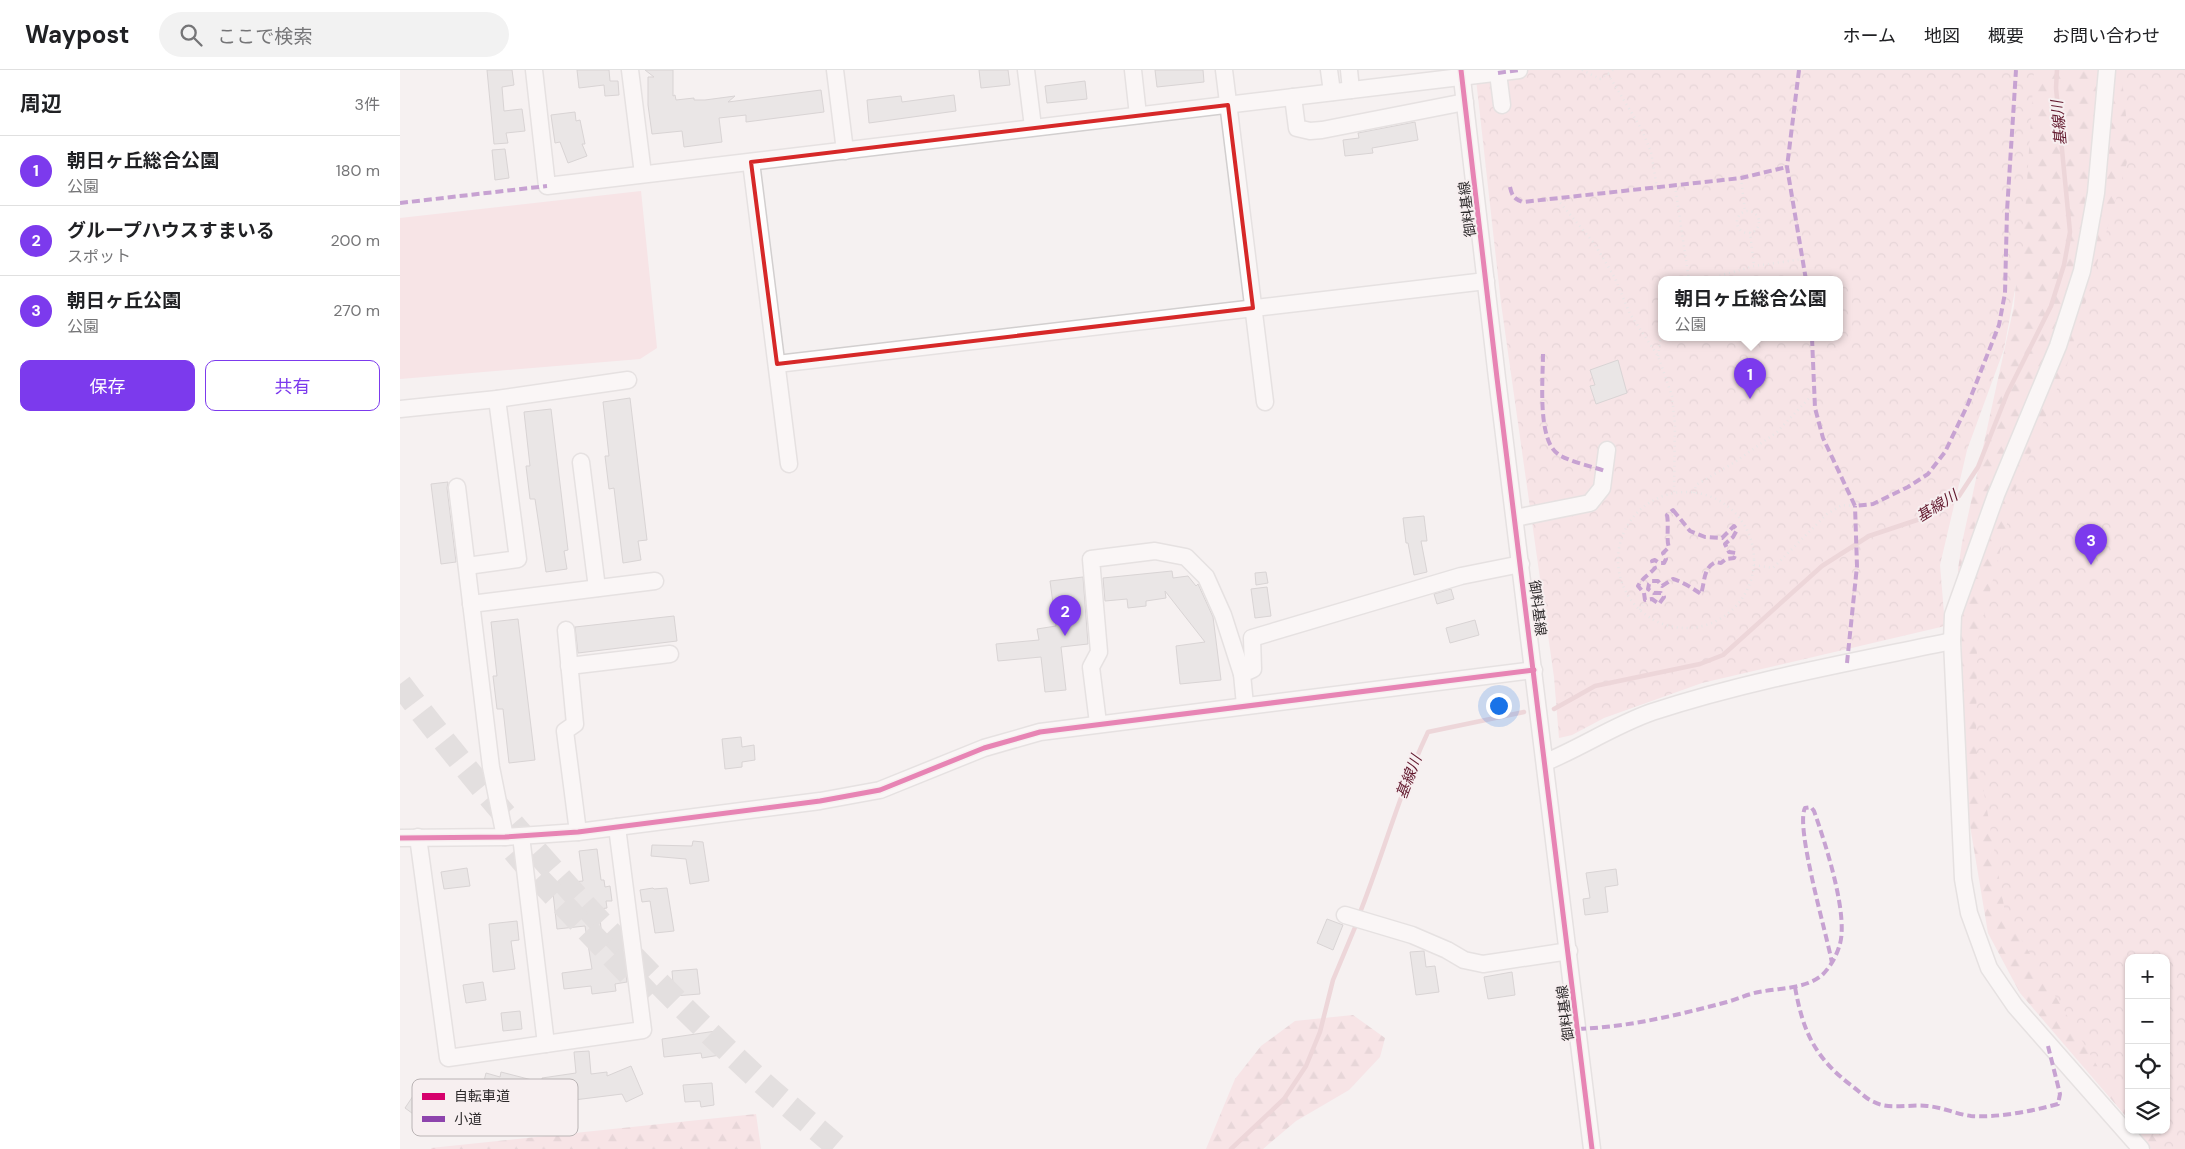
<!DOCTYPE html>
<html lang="ja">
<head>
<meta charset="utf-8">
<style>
  :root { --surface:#fff; --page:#f2f2f2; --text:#202124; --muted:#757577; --line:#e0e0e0; --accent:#7c3aed }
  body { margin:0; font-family:"DM Sans","Noto Sans JP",sans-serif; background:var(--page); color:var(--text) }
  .controls { position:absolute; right:15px; bottom:15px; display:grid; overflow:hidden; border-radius:10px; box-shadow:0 1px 4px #0004 }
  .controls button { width:45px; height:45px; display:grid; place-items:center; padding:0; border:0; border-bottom:1px solid var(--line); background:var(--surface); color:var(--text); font:25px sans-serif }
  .you { position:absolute; left:1098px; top:635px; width:18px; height:18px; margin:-12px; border:4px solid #fff; border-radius:50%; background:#1a73e8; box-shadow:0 0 0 8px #1a73e833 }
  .badge { display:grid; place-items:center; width:32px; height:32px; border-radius:50%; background:var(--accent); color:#fff; font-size:16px; font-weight:700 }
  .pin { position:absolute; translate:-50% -41px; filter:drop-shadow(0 1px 2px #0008) }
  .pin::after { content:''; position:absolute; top:26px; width:18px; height:15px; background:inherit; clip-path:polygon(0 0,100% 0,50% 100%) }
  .popup { position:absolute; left:1258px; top:206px; width:185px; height:65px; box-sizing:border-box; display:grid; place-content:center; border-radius:10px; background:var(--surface); filter:drop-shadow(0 1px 4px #0005); font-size:16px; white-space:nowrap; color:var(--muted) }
  .popup b { font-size:19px; color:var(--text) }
  .popup::after { content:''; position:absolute; left:50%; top:100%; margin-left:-10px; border:10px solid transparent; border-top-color:var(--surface) }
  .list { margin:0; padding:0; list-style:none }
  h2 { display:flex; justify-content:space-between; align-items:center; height:65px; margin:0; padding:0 20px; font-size:21px }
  h2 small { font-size:16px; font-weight:400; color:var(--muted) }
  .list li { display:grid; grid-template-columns:32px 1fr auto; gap:15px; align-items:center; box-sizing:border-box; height:70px; padding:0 20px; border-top:1px solid var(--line) }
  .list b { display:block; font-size:19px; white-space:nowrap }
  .list p { margin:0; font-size:16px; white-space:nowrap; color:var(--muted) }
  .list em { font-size:16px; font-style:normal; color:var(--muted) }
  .actions { display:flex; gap:10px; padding:15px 20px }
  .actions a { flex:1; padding:11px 0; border:1px solid var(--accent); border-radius:10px; text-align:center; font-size:18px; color:var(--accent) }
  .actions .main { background:var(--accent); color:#fff }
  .icon { flex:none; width:28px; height:28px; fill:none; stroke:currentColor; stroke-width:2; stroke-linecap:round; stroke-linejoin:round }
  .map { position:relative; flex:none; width:1785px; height:1079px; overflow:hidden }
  header { display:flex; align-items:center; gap:30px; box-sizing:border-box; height:70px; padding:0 25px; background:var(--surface); border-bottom:1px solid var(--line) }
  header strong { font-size:24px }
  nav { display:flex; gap:28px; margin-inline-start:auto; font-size:18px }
  .search { width:350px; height:45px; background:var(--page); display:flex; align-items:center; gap:12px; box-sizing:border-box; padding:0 18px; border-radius:28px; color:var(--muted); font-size:19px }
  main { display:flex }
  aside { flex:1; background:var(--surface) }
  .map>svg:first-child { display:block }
</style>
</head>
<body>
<header>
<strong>Waypost</strong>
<div class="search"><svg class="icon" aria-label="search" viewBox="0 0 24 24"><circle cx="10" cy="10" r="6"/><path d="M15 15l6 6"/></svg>ここで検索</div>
<nav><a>ホーム</a><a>地図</a><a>概要</a><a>お問い合わせ</a></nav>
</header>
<main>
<aside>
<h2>周辺<small>3件</small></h2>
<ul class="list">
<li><span class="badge">1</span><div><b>朝日ヶ丘総合公園</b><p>公園</p></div><em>180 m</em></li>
<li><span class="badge">2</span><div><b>グループハウスすまいる</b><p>スポット</p></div><em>200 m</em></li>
<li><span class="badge">3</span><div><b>朝日ヶ丘公園</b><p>公園</p></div><em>270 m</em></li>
</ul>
<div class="actions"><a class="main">保存</a><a>共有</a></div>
</aside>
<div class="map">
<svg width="1785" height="1079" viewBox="0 0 1785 1079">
  <defs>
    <pattern id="forest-firs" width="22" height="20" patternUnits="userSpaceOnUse" patternTransform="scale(1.25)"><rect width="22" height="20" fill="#f8d4da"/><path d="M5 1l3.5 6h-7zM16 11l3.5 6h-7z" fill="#d5b6bb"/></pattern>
    <pattern id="park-crowns" width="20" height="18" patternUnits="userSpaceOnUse" patternTransform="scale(1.25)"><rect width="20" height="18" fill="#f8d4da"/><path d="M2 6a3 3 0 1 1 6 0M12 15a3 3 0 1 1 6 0" fill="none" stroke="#d5b6bb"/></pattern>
  </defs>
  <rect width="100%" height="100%" fill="#f5f1f1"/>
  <path fill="#f8d4da" d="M241,121L257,278L240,289L0,309V148Z"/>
  <g fill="url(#forest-firs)">
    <path d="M1633,0H1785V1079H1751L1738,1060H1766V888H1729V1050L1620,923L1588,863L1551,642L1562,585L1558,499L1562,473L1614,236Z"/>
    <path d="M953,945L985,968L980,987L949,1020L896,1051L863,1079H806L835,1009L861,976L895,951Z"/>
    <path d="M356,1044L361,1079H31V1078Z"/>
  </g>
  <g fill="url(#park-crowns)" fill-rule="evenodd">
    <path d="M1075,0H1634L1623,176L1604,279L1567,380L1540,495L1545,556L1302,613L1204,648L1172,665L1159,668L1154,607L1101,233ZM1261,210H1439V268H1261Z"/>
    <path d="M1721,0H1785V1079H1762L1749,1060H1766V888H1729V1036L1699,999L1605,842L1576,677L1577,573L1616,418L1667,295L1730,82Z"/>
  </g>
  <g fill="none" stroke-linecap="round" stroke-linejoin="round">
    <g stroke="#e2b6bc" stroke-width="4.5">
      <path d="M1154,639L1195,616L1300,594L1323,585L1422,496L1469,466L1517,450L1559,426L1578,397L1607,324L1651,236L1664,195L1670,162L1656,18L1657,0"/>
      <path d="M959,845C983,785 1000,721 1028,662L1124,642"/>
      <path d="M831,1079L884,1029L906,996L920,962L933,910L956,855"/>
    </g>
  </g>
  <g fill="#dcd9d9" stroke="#b5b1b2">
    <path d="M87,0H112L114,15L102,17L104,41L122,39L125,61L106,63L108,73L94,74Z"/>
    <path d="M177,0H209L210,11H218L219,25L205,26L204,15L179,18Z"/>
    <path d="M245,0H273V26L275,25L276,30L294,28V30H305L335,26L328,32L421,20L424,42L346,52V45L319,48L322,72L284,77L282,61L252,64L248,35V7H254Z"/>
    <path d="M579,0H608L610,15L581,18Z"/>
    <path d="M755,0H803L804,12L757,17Z"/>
    <path d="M685,11L687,29L647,33L645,16Z"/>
    <path d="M554,25L556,41L469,53L467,30L501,26L502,32Z"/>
    <path d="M175,42L176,51L180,50L185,74H182L187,86L168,93L160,72L155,73L151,45Z"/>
    <path d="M1015,52L1018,70L972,78L973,83L945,86L943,70L959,68L958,63Z"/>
    <path d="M105,79L109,108L95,110L92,80Z"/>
    <path d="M1218,290L1227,323L1196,334L1190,316L1195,315L1190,300Z"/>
    <path d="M230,328L247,470L238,471L241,490L223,493L214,418L209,419L205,386H209L203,332Z"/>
    <path d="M151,339L168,480L164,481L167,499L146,502L135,429H130L126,396H130L124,342Z"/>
    <path d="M48,412L47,418L56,492L41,494L31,414Z"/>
    <path d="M1024,446L1027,471H1021L1027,502L1014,505L1008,473H1006L1003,448Z"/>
    <path d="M772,501L773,508L788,506L796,516L798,514L813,547L821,610L780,614L776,576L805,572L765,521L766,528L746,531V536L728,538L727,529L705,531L703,508Z"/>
    <path d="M866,502L868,513L856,515L855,503Z"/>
    <path d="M683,507L688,574L661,577L666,620L645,622L641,587L598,591L596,574L639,570L637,559L656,556L650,511Z"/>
    <path d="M867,517L871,546L855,548L851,519Z"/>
    <path d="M1051,519L1054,529L1037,534L1034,524Z"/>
    <path d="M274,546L277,571L178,583L175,557Z"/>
    <path d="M118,549L135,690L109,693L103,639H97L93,606H97L91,552Z"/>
    <path d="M1075,550L1079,565L1050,573L1046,558Z"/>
    <path d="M341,667L342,677L354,675L355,690L342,692V697L325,699L322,669Z"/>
    <path d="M293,771L303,772L309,811L290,814L286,789L251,786L252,775L292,776Z"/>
    <path d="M197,779L201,810H204L205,817L210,816L212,831H206L207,838L199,839L202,867H210L211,879L222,878L227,912L215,914L216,921L192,924L191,916L164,919L162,903L192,899L185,856L157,859L152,814L183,811L179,781Z"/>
    <path d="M67,798L70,816L44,819L41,802Z"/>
    <path d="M1216,799L1218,815L1205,817L1208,842L1185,845L1183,829L1190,828L1186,803Z"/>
    <path d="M253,818L254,819L267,818L274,861L255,863L250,831L242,832L240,820Z"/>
    <path d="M927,849L943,855L933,880L917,873Z"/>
    <path d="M117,851L119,870L111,871L115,899L93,902L89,854Z"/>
    <path d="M1024,881L1026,897L1035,896L1039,922L1016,925L1010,882Z"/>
    <path d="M297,899L300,924L274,926L272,901Z"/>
    <path d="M1112,902L1115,925L1088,929L1084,907Z"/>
    <path d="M83,912L86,930L66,933L63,915Z"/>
    <path d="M120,941L122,959L103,961L101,943Z"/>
    <path d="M316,961L320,985L302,988L301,983L264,987L262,969Z"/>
    <path d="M189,981L191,1004L207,1002V1006L231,996L243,1024L226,1032L222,1024L166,1031L167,1040L146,1043L142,1008L176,1003L174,982Z"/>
    <path d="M101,1002L132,1010L127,1030L82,1019L86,1003L100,1007Z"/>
    <path d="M312,1013L314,1035L301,1037L300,1031L285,1032L283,1015Z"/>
    <path d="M17,1020L24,1025L28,1020L42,1030L68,1027L71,1052L31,1057L5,1038Z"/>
  </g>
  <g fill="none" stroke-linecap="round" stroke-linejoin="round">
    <g stroke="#cdc9c9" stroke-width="24" stroke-dasharray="24 12" stroke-linecap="butt">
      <path d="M0,614C106,754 225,886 354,1005C382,1031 411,1054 440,1079"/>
      <path d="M114,781L134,804L250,926"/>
    </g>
    <defs>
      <g id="minor">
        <path d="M134,0L147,116L1119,0"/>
        <path d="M230,0L243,104"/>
        <path d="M435,0L445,81"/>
        <path d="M626,0L633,57"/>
        <path d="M733,0L738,45"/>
        <path d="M824,0L865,332"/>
        <path d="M929,0L932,22"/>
        <path d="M949,0L951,20"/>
        <path d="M1061,0L1097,308L1192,1079"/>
        <path d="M1707,0L1696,123L1682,201L1658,276L1596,425L1553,545L1552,571L1563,809L1569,843L1589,898L1615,936L1741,1079"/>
        <path d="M1098,3L1102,35"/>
        <path d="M893,27L897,58L910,61L922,60L1065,32"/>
        <path d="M351,92L389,394"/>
        <path d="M377,294L1086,211"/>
        <path d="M0,339L97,329L228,310"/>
        <path d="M181,392L197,518"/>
        <path d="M57,417L91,697L105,767"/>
        <path d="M1115,448L1190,433L1202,418L1207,380"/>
        <path d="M67,496L118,489L97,329"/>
        <path d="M71,534L255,511"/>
        <path d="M166,560L175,654L165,661L178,762"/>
        <path d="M169,596L270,584"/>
        <path d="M845,635L842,604L853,599L852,568L1061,506L1121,494"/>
        <path d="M698,653L691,597L699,582L691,489L755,481L786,487L806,507L823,545L842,604"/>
        <path d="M1146,692C1182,677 1215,655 1252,642C1350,610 1452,592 1552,571"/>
        <path d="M121,766L146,974"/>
        <path d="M18,767L48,988L243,960L217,757"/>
        <path d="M0,768L105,767L178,762L420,731L480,720L584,678L640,662L1134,600"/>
        <path d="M945,845L1012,865L1047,880L1064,890L1083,894L1169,881"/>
      </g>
    </defs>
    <use href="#minor" stroke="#d2cfcf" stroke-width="19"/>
    <g stroke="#dad9d9" stroke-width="2.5" stroke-dasharray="1 4" stroke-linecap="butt">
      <path d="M1182,0L1200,9L1213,0"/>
      <path d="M1208,4L1242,60L1251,82L1257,118"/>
      <path d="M1341,108L1345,141"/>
      <path d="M1275,116L1289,210"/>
      <path d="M1157,129L1194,173L1215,208L1230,244L1258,286L1272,326L1275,355L1274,424"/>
      <circle cx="1348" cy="152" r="11"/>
      <path d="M1350,162L1354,196"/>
      <path d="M1305,210L1354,196L1403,189"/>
      <path d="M1258,286L1261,266"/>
      <circle cx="1286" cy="490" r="68"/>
      <path d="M1294,423L1296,415L1335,392L1377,362L1415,322"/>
      <path d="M1354,495L1373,498L1427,444L1442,435L1455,436"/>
      <path d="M1240,540L1245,530"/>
    </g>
    <use href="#minor" stroke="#fefdfd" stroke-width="16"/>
    <g stroke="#8e44ad" stroke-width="4" stroke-dasharray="8 4" stroke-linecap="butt">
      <path d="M1399,0L1387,97L1406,210"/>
      <path d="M1098,3L1119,0"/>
      <path d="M1110,117C1112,126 1114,129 1123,132L1341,108L1387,97"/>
      <path d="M0,133L147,116"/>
      <path d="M1412,268L1415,338L1423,368L1455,436L1473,434L1508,417L1528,404L1545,382L1568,334L1599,255L1605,223L1607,141L1616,0"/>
      <path d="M1143,284C1143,308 1137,370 1158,384C1167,391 1194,397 1205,401"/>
      <path d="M1273,440L1290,461L1305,467L1322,468L1334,456L1337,460L1333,467L1325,474L1329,482L1336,483L1334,488L1326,489L1321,493L1316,492C1303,497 1305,512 1301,524C1294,519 1281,511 1273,509L1262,516L1258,511H1252L1249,514L1248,519L1254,523H1261L1264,527L1259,534L1252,529L1245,530L1244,523L1238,516C1243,507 1249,505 1255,498L1252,491L1255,490L1259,493H1264L1266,489L1263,483L1269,477C1266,471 1269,455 1267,445Z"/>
      <path d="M1447,593L1457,496L1455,436"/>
      <path d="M1395,917C1403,962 1415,988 1452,1016C1459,1021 1466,1029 1474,1032C1489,1040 1510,1034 1527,1036C1542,1037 1556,1044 1571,1046C1597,1048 1633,1041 1658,1034L1660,1024L1648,976"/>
      <path d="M1178,959C1229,957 1278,945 1327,932C1338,929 1348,924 1359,922C1379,918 1404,919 1421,906C1429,899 1436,887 1439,877C1450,848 1425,772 1414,741L1411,737L1405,738C1395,757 1427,865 1432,893"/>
    </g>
    <defs>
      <g id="cycleway">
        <path d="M1061,0L1097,308L1192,1079"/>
        <path d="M0,768L105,767L178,762L420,731L480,720L584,678L640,662L1134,600"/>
      </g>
    </defs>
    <use href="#cycleway" stroke="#f7eff0" stroke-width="8"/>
    <use href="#cycleway" stroke="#d6006c" stroke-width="5"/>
  </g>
  <path d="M0 0H1785V1079H0ZM828,35L853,238L377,294L351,92Z" fill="#f5f1f1" fill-opacity=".55" fill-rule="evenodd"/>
  <path fill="none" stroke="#d62828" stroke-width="4" stroke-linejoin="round" d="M828,35L853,238L377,294L351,92Z"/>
  <g text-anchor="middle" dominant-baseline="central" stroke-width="4" stroke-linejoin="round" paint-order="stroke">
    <g font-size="14" fill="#2d2a2b" stroke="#f7eff0">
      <text transform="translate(1067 139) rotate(-97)">御料基線</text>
      <text transform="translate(1138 538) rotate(83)">御料基線</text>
      <text transform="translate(1165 943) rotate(-97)">御料基線</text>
    </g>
    <g font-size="15" font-style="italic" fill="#61172c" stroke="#f7eff0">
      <text transform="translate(1659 53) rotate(-95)">基線川</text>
      <text transform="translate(1537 436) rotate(-32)">基線川</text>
      <text transform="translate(1009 707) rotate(-69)">基線川</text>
    </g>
  </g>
  <rect x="12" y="1009" width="166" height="57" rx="8" fill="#f7eff0" stroke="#bab4b5" stroke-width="1"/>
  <rect x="22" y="1023" width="23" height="7" fill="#d6006c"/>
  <rect x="22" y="1046" width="23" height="6" fill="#8e44ad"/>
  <g font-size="14" fill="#2d2a2b">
    <text x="54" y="1031">自転車道</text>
    <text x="54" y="1054">小道</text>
  </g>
</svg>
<div class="controls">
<button>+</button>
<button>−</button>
<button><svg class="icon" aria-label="locate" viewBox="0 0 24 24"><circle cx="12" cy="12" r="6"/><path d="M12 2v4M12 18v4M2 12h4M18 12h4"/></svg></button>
<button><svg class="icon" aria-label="layers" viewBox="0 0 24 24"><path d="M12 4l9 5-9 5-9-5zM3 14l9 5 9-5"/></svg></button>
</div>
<div class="you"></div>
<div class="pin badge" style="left:1350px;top:329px">1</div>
<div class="popup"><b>朝日ヶ丘総合公園</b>公園</div>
<div class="pin badge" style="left:665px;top:566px">2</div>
<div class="pin badge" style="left:1691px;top:495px">3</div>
</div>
</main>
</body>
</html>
